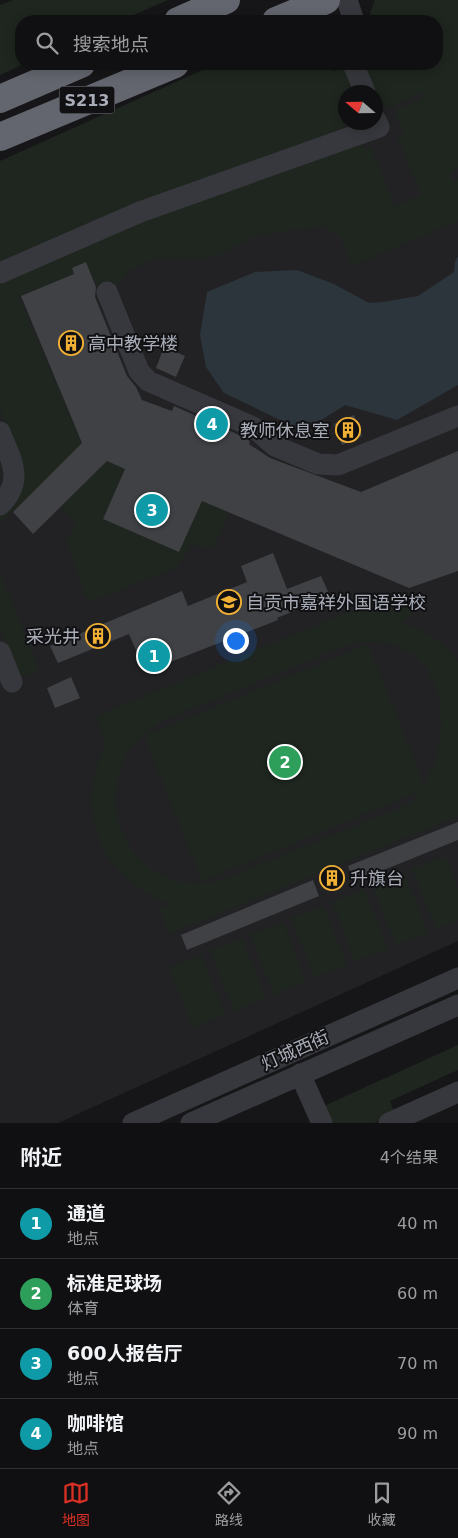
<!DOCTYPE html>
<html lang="zh">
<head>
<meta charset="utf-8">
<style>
  :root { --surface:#101012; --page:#1e1e20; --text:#f1f3f6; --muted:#9c9d9f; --line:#303032; --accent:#d93025 }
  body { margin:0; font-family:"DejaVu Sans","Noto Sans SC",sans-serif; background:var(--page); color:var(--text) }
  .compass { position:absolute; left:338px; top:85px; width:45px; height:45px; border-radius:50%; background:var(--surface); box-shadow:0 2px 12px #0003; rotate:290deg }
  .you { position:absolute; left:235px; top:640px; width:18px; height:18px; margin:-12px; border:4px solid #fff; border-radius:50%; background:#1a73e8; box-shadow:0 0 0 8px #1a73e833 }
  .badge { display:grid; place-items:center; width:32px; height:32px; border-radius:50%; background:var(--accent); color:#fff; font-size:16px; font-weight:700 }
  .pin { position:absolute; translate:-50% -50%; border:2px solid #fff; box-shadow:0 1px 5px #0006 }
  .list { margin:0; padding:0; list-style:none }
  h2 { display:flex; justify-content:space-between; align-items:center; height:65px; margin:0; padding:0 20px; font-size:21px }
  h2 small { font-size:16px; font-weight:400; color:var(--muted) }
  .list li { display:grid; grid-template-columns:32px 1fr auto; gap:15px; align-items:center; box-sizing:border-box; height:70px; padding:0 20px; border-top:1px solid var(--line) }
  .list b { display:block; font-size:19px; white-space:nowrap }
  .list p { margin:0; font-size:16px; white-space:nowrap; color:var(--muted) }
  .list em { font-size:16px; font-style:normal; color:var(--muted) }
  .icon { flex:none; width:28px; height:28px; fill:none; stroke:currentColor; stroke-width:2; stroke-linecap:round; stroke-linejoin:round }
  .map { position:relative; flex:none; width:458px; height:1123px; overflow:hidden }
  .search { position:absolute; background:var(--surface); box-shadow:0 2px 12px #0003; left:15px; right:15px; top:15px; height:55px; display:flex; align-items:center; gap:12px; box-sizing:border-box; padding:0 18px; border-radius:20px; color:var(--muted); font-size:19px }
  .sheet { height:345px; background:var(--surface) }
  nav { display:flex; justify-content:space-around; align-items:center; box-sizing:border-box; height:70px; border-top:1px solid var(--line); background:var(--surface); font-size:14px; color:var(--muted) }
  nav a { display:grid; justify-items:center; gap:2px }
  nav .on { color:var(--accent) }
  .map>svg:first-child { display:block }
</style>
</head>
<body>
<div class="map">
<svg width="458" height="1123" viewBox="0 0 458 1123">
  <rect width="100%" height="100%" fill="#161618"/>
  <path fill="#222225" d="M458,70V941L58,1123H0V263L340,116L345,114L346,122H376V102Z"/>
  <g fill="#1e261f" fill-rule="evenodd">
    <path d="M13,0H168L120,21H21V64H24L0,75V5Z"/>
    <path d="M375,0H458V168L450,172L454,181L458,179V221L352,266L340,237L325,226L258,235L220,255L206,258L153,259L130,270L115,288H97L86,262L73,268L74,274L19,297L82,443L0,524V516L12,503L22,465L0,409V282L146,219L211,196L276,175L363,142L366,149L371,147L395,206L421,195L397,136L403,133L394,111L423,99L421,93L382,110L363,64H437V21H372L370,13Z"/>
    <path d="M216,64H328L334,71L345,67L354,92H346L345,114L340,116L347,132L0,264V161Z"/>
    <path d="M107,461L125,468L103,519L179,552L202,501L229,512L214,547L210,549L191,544L178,567L92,601L85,595L66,541L73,530L75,521L60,508Z"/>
    <path d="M0,573L40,670L21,677L0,627Z"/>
    <path d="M402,590L413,616L401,622C424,629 443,642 458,661V816L168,934L159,909L170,903C98,879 73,808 106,742L96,716ZM362,642C458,637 458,756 409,804L219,881C119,902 74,766 165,720L347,645Z"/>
    <path d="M368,644L426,789L202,881L144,736Z"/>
    <path d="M445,856L458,890V920L436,929L412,869Z"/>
    <path d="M404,872L428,932L396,945L372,885Z"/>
    <path d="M364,889L388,949L355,962L332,902Z"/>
    <path d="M323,906L347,965L315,978L291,918Z"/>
    <path d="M283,922L306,981L274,995L250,935Z"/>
    <path d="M242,938L266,998L234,1011L210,951Z"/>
    <path d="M201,955L225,1015L193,1027L169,968Z"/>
    <path d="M458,1045V1070L390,1101L395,1114L374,1123H331L324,1106Z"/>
  </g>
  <path fill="#2c353c" d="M458,256V385L397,420L345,405L315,424L299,429L224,393L206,367L200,335L207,292L255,272L297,270L334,284L369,303L383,302L418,296L454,272L455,262Z"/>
  <g fill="#404145">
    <path d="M86,262L96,287L95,297L127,376L136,387L142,400L172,411L174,406L246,438L250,441L249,444L270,458L361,492L458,451V571L409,588L202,501L179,552L103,519L125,469L107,461L33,534L13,512L82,443L21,296L74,274L72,268Z"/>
    <path d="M164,347L185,356L176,377L156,368Z"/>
    <path d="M354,415L362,436L342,445L334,424Z"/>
    <path d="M273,553L287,589L321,576L330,596L277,618L278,620L145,672L129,634L58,663L50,646L182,591L188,606L247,582L241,566Z"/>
    <path d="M71,677L80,698L55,708L47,688Z"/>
    <path d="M458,822V840L354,882L348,866Z"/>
    <path d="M313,880L319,896L187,950L181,935Z"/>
  </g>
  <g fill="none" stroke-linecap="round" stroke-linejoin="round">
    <g stroke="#37383d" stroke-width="21">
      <path d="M347,0L354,21"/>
      <path d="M353,64L365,92"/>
      <path d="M0,273L140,212L379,127L376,120"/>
      <path d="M107,292L139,371L148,381L253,427L275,446L318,464L338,465L458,416"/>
      <path d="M0,432C11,460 25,480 0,505"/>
      <path d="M0,652L12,682"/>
      <path d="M300,1074L322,1123"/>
      <path d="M133,1123L458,978"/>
      <path d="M191,1123L458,1005"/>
      <path d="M389,1123L458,1092"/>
    </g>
    <g stroke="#63666e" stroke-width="28">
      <path d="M178,21L226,0"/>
      <path d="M276,21L326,0"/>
      <path d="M0,99L81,64"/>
      <path d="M0,137L175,64"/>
    </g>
  </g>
  <defs>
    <symbol id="building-ring" viewBox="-11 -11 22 22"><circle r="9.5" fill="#111113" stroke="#f2b134" stroke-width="1.5"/><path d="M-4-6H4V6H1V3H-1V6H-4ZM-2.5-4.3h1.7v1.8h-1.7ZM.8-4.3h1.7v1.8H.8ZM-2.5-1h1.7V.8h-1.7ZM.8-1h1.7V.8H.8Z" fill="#f2b134"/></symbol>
    <symbol id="school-ring" viewBox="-11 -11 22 22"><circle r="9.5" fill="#111113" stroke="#f2b134" stroke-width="1.5"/><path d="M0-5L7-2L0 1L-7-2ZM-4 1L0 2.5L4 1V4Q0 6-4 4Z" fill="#f2b134"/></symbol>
  </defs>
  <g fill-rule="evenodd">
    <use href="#building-ring" x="57" y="329" width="28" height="28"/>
    <use href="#building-ring" x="334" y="416" width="28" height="28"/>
    <use href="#school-ring" x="215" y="588" width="28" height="28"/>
    <use href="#building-ring" x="84" y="622" width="28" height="28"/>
    <use href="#building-ring" x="318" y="864" width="28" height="28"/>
  </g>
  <g text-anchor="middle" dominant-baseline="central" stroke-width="4" stroke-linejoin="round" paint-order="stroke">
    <rect fill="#111113" stroke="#7b7e86" stroke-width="1" x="59.5" y="86.5" width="55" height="27" rx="4"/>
    <g font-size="16" font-weight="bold" fill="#a8adb8">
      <text x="87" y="100">S213</text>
    </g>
    <g font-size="18" fill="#a8adb8" stroke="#111113" text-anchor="start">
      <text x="88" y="343">高中教学楼</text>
      <text x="330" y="430" text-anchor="end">教师休息室</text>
      <text x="246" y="602">自贡市嘉祥外国语学校</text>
      <text x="80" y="636" text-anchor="end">采光井</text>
      <text x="350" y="878">升旗台</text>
    </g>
    <g font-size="18" fill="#a8adb8" stroke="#111113">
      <text transform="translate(295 1050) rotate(-24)">灯城西街</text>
    </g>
  </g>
</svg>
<svg class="compass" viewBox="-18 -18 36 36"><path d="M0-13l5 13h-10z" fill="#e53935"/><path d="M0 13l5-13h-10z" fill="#9c9d9f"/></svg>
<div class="you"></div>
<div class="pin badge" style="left:154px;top:656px;background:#0f9aa8">1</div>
<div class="pin badge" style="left:285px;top:762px;background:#2e9e5b">2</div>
<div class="pin badge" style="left:152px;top:510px;background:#0f9aa8">3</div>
<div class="pin badge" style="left:212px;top:424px;background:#0f9aa8">4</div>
<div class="search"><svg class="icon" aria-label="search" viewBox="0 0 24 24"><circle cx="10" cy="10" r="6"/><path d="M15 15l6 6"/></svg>搜索地点</div>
</div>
<section class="sheet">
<h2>附近<small>4个结果</small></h2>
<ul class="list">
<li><span class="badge" style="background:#0f9aa8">1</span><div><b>通道</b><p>地点</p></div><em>40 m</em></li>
<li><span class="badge" style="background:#2e9e5b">2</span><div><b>标准足球场</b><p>体育</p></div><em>60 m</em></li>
<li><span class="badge" style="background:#0f9aa8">3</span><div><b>600人报告厅</b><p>地点</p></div><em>70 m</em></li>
<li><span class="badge" style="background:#0f9aa8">4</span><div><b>咖啡馆</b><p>地点</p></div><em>90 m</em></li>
</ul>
</section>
<nav>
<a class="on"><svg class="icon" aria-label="map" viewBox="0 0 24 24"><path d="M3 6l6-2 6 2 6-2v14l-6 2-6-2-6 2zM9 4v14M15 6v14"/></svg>地图</a>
<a><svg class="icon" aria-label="directions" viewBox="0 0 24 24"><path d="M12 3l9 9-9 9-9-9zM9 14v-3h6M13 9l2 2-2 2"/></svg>路线</a>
<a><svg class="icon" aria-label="saved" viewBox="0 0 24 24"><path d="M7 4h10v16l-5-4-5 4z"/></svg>收藏</a>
</nav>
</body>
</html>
